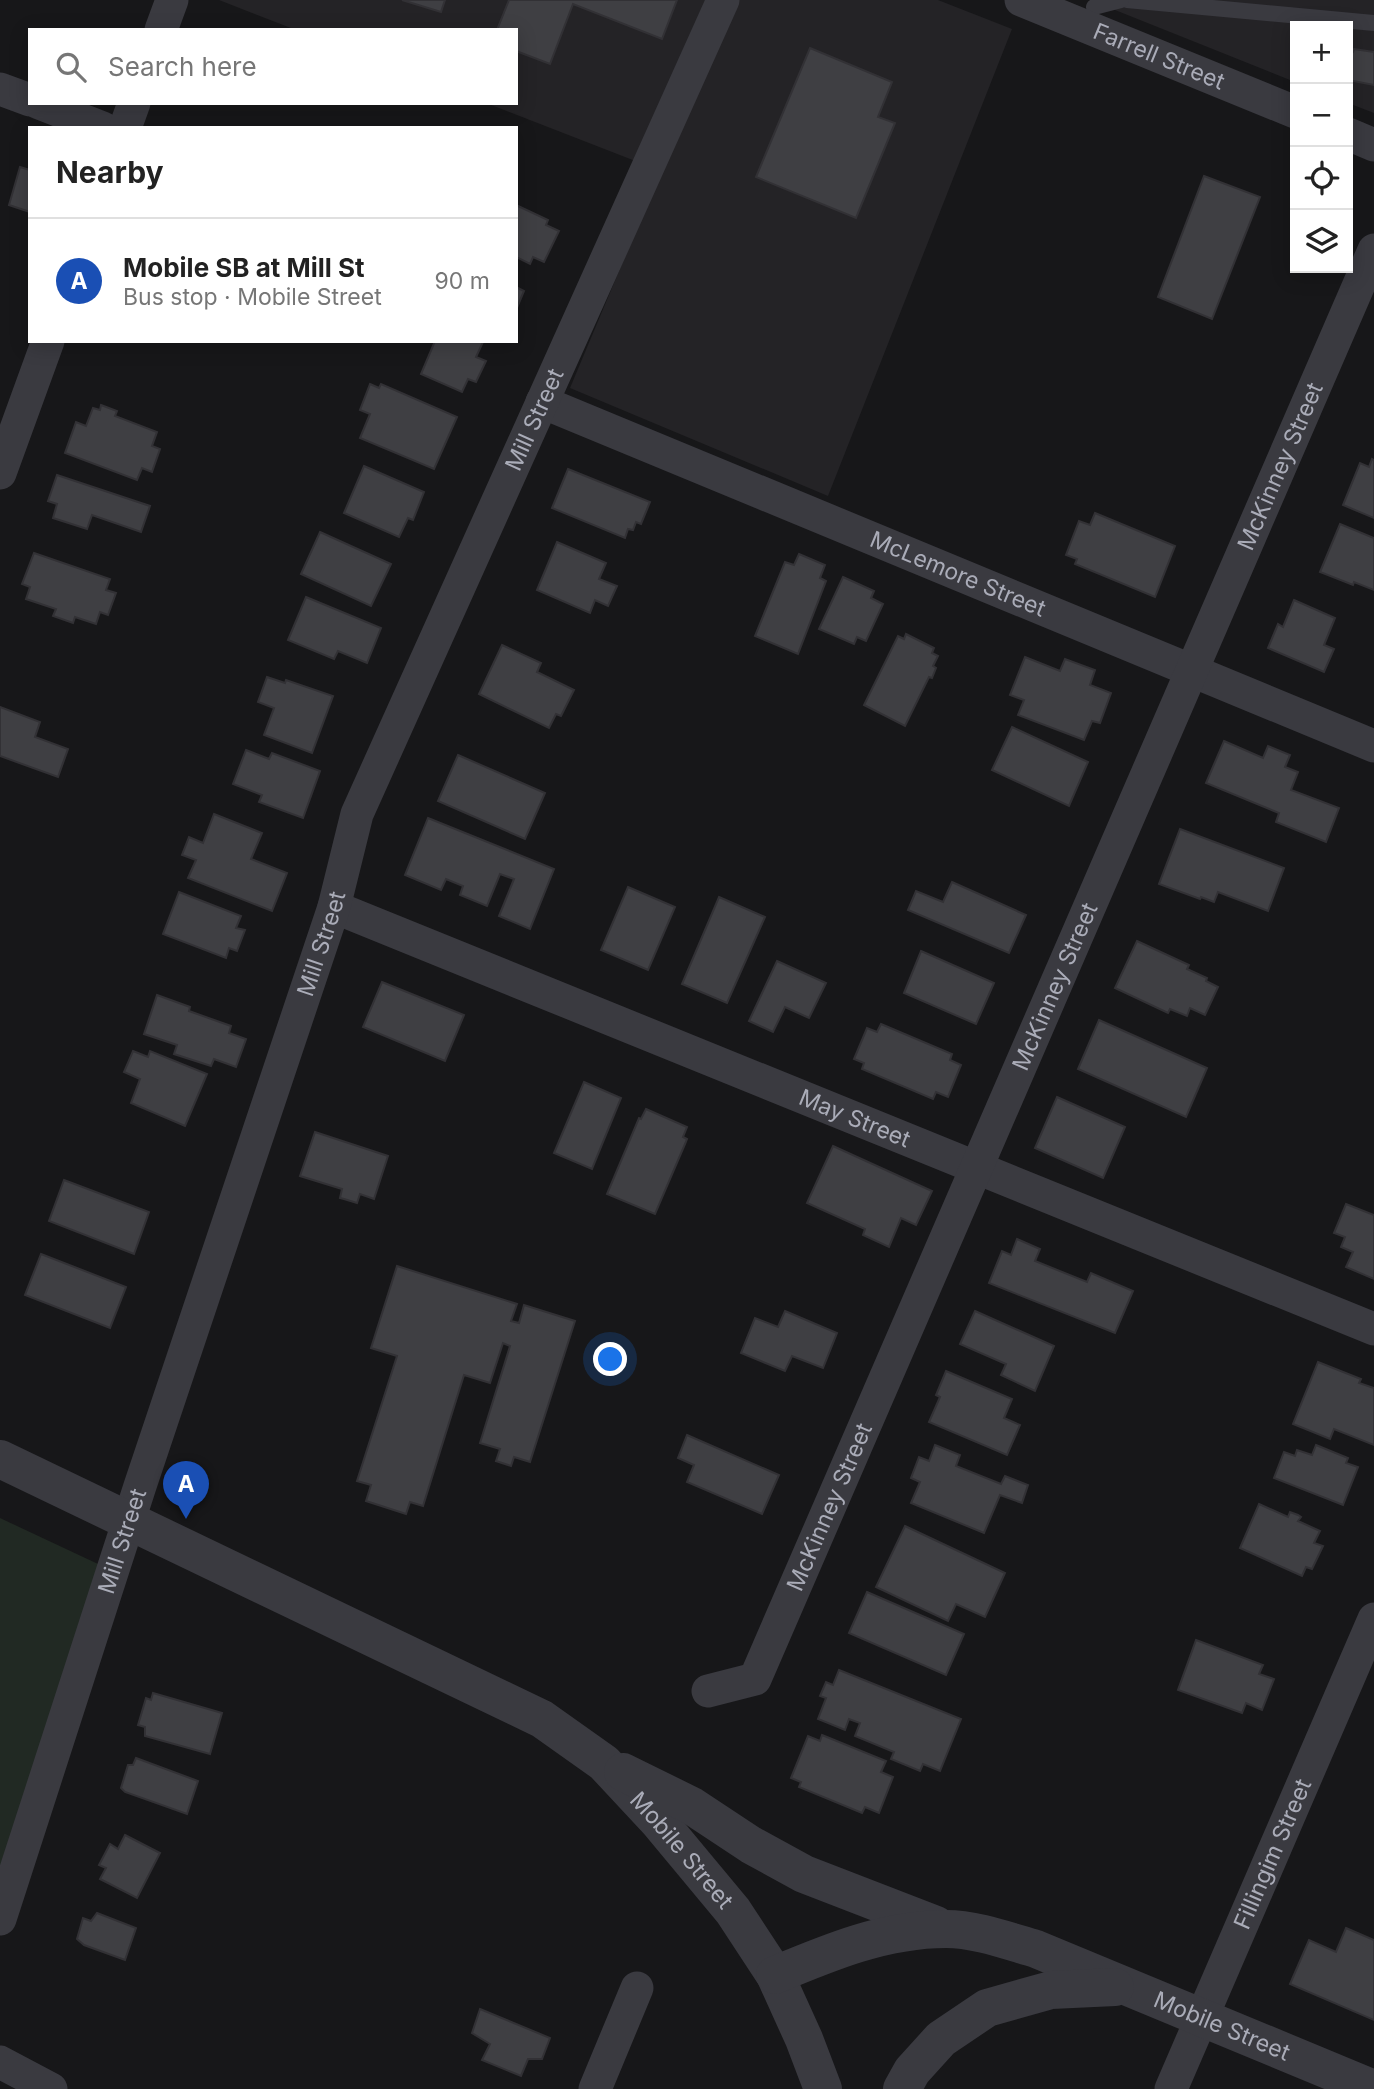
<!DOCTYPE html>
<html lang="en">
<head>
<meta charset="utf-8">
<style>
  :root { --surface:#fff; --page:#f6f6f6; --text:#222; --muted:#767676; --line:#e0e0e0; --accent:#db2777 }
  body { margin:0; font-family:Inter,sans-serif; background:var(--page); color:var(--text) }
  .controls { position:absolute; right:21px; top:21px; display:grid; overflow:hidden; border-radius:0px; box-shadow:0 4px 18px #0003 }
  .controls button { width:63px; height:63px; display:grid; place-items:center; padding:0; border:0; border-bottom:2px solid var(--line); background:var(--surface); color:var(--text); font:35px sans-serif }
  .you { position:absolute; left:611px; top:1360px; width:24px; height:24px; margin:-18px; border:5px solid #fff; border-radius:50%; background:#1a73e8; box-shadow:0 0 0 10px #1a73e833 }
  .badge { display:grid; place-items:center; width:46px; height:46px; border-radius:50%; background:var(--accent); color:#fff; font-size:23px; font-weight:700 }
  .pin { position:absolute; translate:-50% -58px; filter:drop-shadow(0 2px 4px #0008) }
  .pin::after { content:''; position:absolute; top:37px; width:24px; height:21px; background:inherit; clip-path:polygon(0 0,100% 0,50% 100%) }
  .list { margin:0; padding:0; list-style:none }
  h2 { display:flex; justify-content:space-between; align-items:center; height:91px; margin:0; padding:0 28px; font-size:30px }
  h2 small { font-size:23px; font-weight:400; color:var(--muted) }
  .list li { display:grid; grid-template-columns:46px 1fr auto; gap:21px; align-items:center; box-sizing:border-box; height:126px; padding:0 28px; border-top:2px solid var(--line) }
  .list b { display:block; font-size:26px; white-space:nowrap }
  .list p { margin:0; font-size:23px; white-space:nowrap; color:var(--muted) }
  .list em { font-size:23px; font-style:normal; color:var(--muted) }
  .icon { flex:none; width:38px; height:38px; fill:none; stroke:currentColor; stroke-width:2; stroke-linecap:round; stroke-linejoin:round }
  .map { position:relative; flex:none; width:1374px; height:2089px; overflow:hidden }
  .search { position:absolute; background:var(--surface); box-shadow:0 4px 18px #0003; left:28px; top:28px; width:490px; height:77px; display:flex; align-items:center; gap:18px; box-sizing:border-box; padding:0 24px; border-radius:0px; color:var(--muted); font-size:26px }
  .panel { position:absolute; background:var(--surface); box-shadow:0 4px 18px #0003; left:28px; top:126px; width:490px; height:217px; border-radius:0px }
  .map>svg:first-child { display:block }
</style>
</head>
<body>
<div class="map">
<svg width="1374" height="2089" viewBox="0 0 1374 2089">
  <rect width="100%" height="100%" fill="#171719"/>
  <g fill="#242326">
    <path d="M219,0H938L1012,29L828,496L570,388L661,171L486,103H516V30H296Z"/>
    <path d="M1090,0H1374V113L1348,103V26H1295V82Z"/>
  </g>
  <path fill="#212923" d="M0,1518L113,1571L0,1919Z"/>
  <g fill="#3f3f43" stroke="#323135" stroke-width="2">
    <path d="M402,0H445L441,12Z"/>
    <path d="M509,0H677L662,39L573,4L550,64L516,51V30H497Z"/>
    <path d="M810,48L892,82L878,117L895,123L856,218L756,177Z"/>
    <path d="M1354,49L1374,52V85L1348,80V51L1353,52Z"/>
    <path d="M20,167L30,170V212L9,205Z"/>
    <path d="M1204,176L1260,197L1212,319L1158,297Z"/>
    <path d="M516,205L548,220L546,225L559,231L544,262L533,257L530,264L516,257Z"/>
    <path d="M516,287L524,291L516,310Z"/>
    <path d="M435,341L483,342L476,357L486,361L476,382L468,379L462,392L421,374Z"/>
    <path d="M370,384L379,388L381,384L457,417L434,469L360,438L370,414L360,410Z"/>
    <path d="M101,405L117,411L115,416L157,432L152,446L160,449L152,472L142,468L137,480L65,453L76,422L86,426L93,408L100,410Z"/>
    <path d="M1372,459L1374,460V518L1343,505L1360,463L1369,467Z"/>
    <path d="M364,466L424,492L413,520L408,518L399,537L344,513Z"/>
    <path d="M568,469L650,502L641,524L636,522L633,530L628,529L625,538L552,508Z"/>
    <path d="M57,475L150,506L141,532L92,515L87,529L53,518L57,504L48,501Z"/>
    <path d="M1095,513L1175,546L1155,597L1075,564L1077,559L1066,555L1079,521L1090,525Z"/>
    <path d="M1340,524L1374,538V590L1354,582L1353,585L1320,572Z"/>
    <path d="M320,532L391,564L371,606L301,574Z"/>
    <path d="M557,542L606,563L599,579L617,586L608,606L595,600L590,613L537,590Z"/>
    <path d="M34,553L110,579L106,590L116,593L108,615L100,612L96,624L75,617L73,623L53,616L56,609L26,599L30,587L22,584Z"/>
    <path d="M799,554L825,565L820,578L826,581L798,654L755,636L785,562L794,565Z"/>
    <path d="M843,577L874,591L871,598L883,604L866,641L857,637L854,644L819,629Z"/>
    <path d="M306,597L381,628L367,663L338,651L334,659L288,640Z"/>
    <path d="M1294,600L1335,618L1324,645L1334,649L1324,672L1268,648L1278,624L1283,627Z"/>
    <path d="M906,634L934,648L932,653L938,656L933,666L936,668L932,678L929,677L905,726L864,705L898,636L904,639Z"/>
    <path d="M502,645L541,663L537,672L574,690L561,716L556,714L549,728L479,694Z"/>
    <path d="M1025,657L1060,671L1065,659L1095,670L1090,685L1111,693L1100,723L1092,721L1084,740L1018,715L1024,700L1010,695Z"/>
    <path d="M267,677L285,683L286,680L333,696L312,753L264,735L274,708L258,702Z"/>
    <path d="M0,707L40,722L35,737L68,749L58,777L0,756Z"/>
    <path d="M1012,727L1088,762L1069,806L992,770Z"/>
    <path d="M1224,741L1263,758L1268,746L1290,755L1285,767L1298,772L1291,790L1339,808L1326,842L1276,822L1279,813L1206,783Z"/>
    <path d="M246,750L269,759L272,753L320,771L303,818L259,802L262,795L233,784Z"/>
    <path d="M458,755L545,793L525,839L438,801Z"/>
    <path d="M214,814L262,833L251,859L287,873L272,911L188,878L196,860L182,855L189,837L203,843Z"/>
    <path d="M428,818L554,869L530,929L499,916L514,879L500,874L487,906L460,895L463,886L446,879L441,890L405,875Z"/>
    <path d="M1180,829L1284,868L1268,911L1218,892L1214,902L1201,897L1200,899L1159,884Z"/>
    <path d="M952,882L1026,915L1009,953L908,910L916,891L943,902Z"/>
    <path d="M628,887L675,907L648,970L601,950Z"/>
    <path d="M179,892L241,916L236,928L245,930L237,951L229,948L226,958L163,934Z"/>
    <path d="M719,897L765,917L727,1003L682,984Z"/>
    <path d="M1137,941L1189,965L1187,969L1207,978L1206,981L1218,987L1205,1015L1190,1008L1187,1016L1170,1009L1168,1013L1115,988Z"/>
    <path d="M921,951L994,983L976,1024L904,993Z"/>
    <path d="M777,961L826,983L809,1018L785,1007L773,1032L749,1021Z"/>
    <path d="M382,982L464,1015L445,1061L363,1027Z"/>
    <path d="M157,995L190,1007L189,1011L231,1026L229,1033L246,1039L236,1067L214,1059L211,1066L174,1054L177,1045L144,1034Z"/>
    <path d="M1099,1020L1207,1068L1186,1117L1078,1069Z"/>
    <path d="M881,1024L952,1054L950,1060L961,1065L948,1097L936,1092L933,1099L862,1069L864,1063L854,1059L867,1028L877,1032Z"/>
    <path d="M133,1051L148,1057L150,1051L207,1074L185,1126L131,1103L140,1079L124,1072Z"/>
    <path d="M584,1082L621,1098L592,1169L554,1153Z"/>
    <path d="M1057,1097L1125,1127L1103,1178L1035,1148Z"/>
    <path d="M646,1109L687,1127L683,1137L687,1139L685,1144L655,1214L607,1194L639,1118L641,1119Z"/>
    <path d="M315,1132L388,1156L374,1199L360,1194L357,1203L344,1199L340,1198L342,1189L300,1176Z"/>
    <path d="M833,1146L932,1191L916,1225L901,1218L889,1247L863,1235L865,1229L807,1203Z"/>
    <path d="M64,1180L149,1212L134,1254L49,1221Z"/>
    <path d="M1346,1204L1374,1215V1279L1346,1267L1353,1252L1341,1247L1345,1237L1334,1233Z"/>
    <path d="M1017,1239L1040,1249L1035,1261L1087,1282L1091,1273L1133,1291L1115,1333L989,1283L1002,1251L1011,1255Z"/>
    <path d="M41,1254L126,1287L110,1328L25,1295Z"/>
    <path d="M397,1266L517,1304L511,1321L519,1323L524,1305L575,1321L530,1462L514,1457L511,1466L496,1461L500,1449L480,1443L510,1346L503,1343L490,1383L464,1375L423,1506L410,1502L406,1514L366,1501L371,1485L357,1481L397,1356L371,1348Z"/>
    <path d="M785,1311L837,1333L823,1368L792,1356L785,1371L741,1353L755,1318L778,1327Z"/>
    <path d="M975,1311L1054,1346L1035,1391L1001,1375L1006,1364L960,1344Z"/>
    <path d="M1318,1362L1361,1379L1359,1383L1374,1388V1445L1334,1429L1330,1439L1293,1424Z"/>
    <path d="M946,1371L1012,1399L1004,1418L1020,1425L1007,1455L929,1422L940,1397L936,1395Z"/>
    <path d="M687,1435L779,1475L762,1514L687,1482L694,1465L678,1458Z"/>
    <path d="M935,1445L960,1455L956,1466L1001,1484L1005,1476L1028,1485L1022,1503L1000,1495L984,1533L911,1503L920,1482L911,1478L919,1457L929,1461Z"/>
    <path d="M1316,1445L1348,1458L1346,1463L1358,1467L1343,1505L1274,1478L1284,1452L1295,1456L1297,1450L1312,1455Z"/>
    <path d="M1259,1504L1288,1517L1290,1512L1298,1515L1301,1517L1298,1521L1320,1531L1314,1543L1323,1546L1312,1569L1306,1567L1302,1576L1240,1548Z"/>
    <path d="M905,1526L1005,1573L985,1617L956,1604L948,1621L876,1587Z"/>
    <path d="M867,1592L964,1634L946,1675L849,1633Z"/>
    <path d="M1196,1640L1263,1665L1259,1674L1274,1679L1262,1710L1246,1703L1242,1713L1178,1690Z"/>
    <path d="M839,1670L961,1719L940,1771L923,1764L920,1771L891,1759L894,1752L855,1736L860,1723L849,1719L845,1730L818,1719L826,1698L820,1696L826,1682L833,1685Z"/>
    <path d="M153,1693L222,1713L210,1754L145,1736V1727L138,1725L146,1698L151,1700Z"/>
    <path d="M822,1735L886,1761L881,1772L893,1777L879,1813L865,1807L862,1813L799,1787L801,1782L791,1778L808,1736L820,1741Z"/>
    <path d="M136,1758L198,1781L187,1814L125,1792L121,1788L128,1765H133Z"/>
    <path d="M125,1835L160,1853L137,1898L100,1879L106,1868L99,1865L110,1844L118,1849Z"/>
    <path d="M97,1913L136,1928L125,1960L84,1945L77,1939L83,1918L91,1921Z"/>
    <path d="M1346,1928L1374,1940V2020L1290,1984L1309,1940L1336,1952Z"/>
    <path d="M480,2009L550,2038L542,2059H528L521,2076L482,2060L490,2044L472,2033Z"/>
  </g>
  <g fill="none" stroke-linecap="round" stroke-linejoin="round">
    <g stroke="#3a3a40" stroke-width="16">
      <path d="M1127,0L1374,23"/>
      <path d="M1094,7L1121,0"/>
    </g>
    <g stroke="#3a3a40" stroke-width="33">
      <path id="s1" d="M1021,0L1295,112"/>
      <path d="M161,30L172,0"/>
      <path d="M0,89L30,100"/>
      <path d="M39,103L103,128"/>
      <path d="M125,128L134,103"/>
      <path d="M1348,134L1374,145"/>
      <path id="s2" d="M542,402L1374,746"/>
      <path d="M0,473L48,341"/>
      <path id="s3" d="M334,907L1374,1329"/>
      <path id="s4" d="M708,1691L755,1679L1374,250"/>
      <path id="s5" d="M0,1919L140,1486L334,907L357,814L723,0"/>
      <path d="M0,2062L51,2089"/>
      <path d="M595,2089L637,1988"/>
      <path id="s6" d="M1171,2089L1374,1619"/>
    </g>
    <g stroke="#3a3a40" stroke-width="38">
      <path id="s7" d="M0,1459L542,1719L604,1763L659,1822L733,1911L775,1975L804,2039L823,2089"/>
      <path d="M623,1772L692,1806L751,1845L804,1874L936,1925"/>
      <path id="s8" d="M775,1975C830,1952 885,1929 946,1929C976,1929 1008,1941 1036,1949L1374,2089"/>
      <path d="M902,2089L912,2071L941,2039L987,2008L1051,1990L1115,1987"/>
    </g>
  </g>
  <g text-anchor="middle" dominant-baseline="central" stroke-width="6" stroke-linejoin="round" paint-order="stroke">
    <g font-size="23" fill="#aaacb8" stroke="#121214">
      <text stroke="none"><textPath href="#s1" startOffset="149">Farrell Street</textPath></text>
      <text stroke="none"><textPath href="#s5" startOffset="1594">Mill Street</textPath></text>
      <text stroke="none"><textPath href="#s4" startOffset="1370">McKinney Street</textPath></text>
      <text stroke="none"><textPath href="#s2" startOffset="450">McLemore Street</textPath></text>
      <text stroke="none"><textPath href="#s5" startOffset="1027">Mill Street</textPath></text>
      <text stroke="none"><textPath href="#s4" startOffset="803">McKinney Street</textPath></text>
      <text stroke="none"><textPath href="#s3" startOffset="562">May Street</textPath></text>
      <text stroke="none"><textPath href="#s4" startOffset="236">McKinney Street</textPath></text>
      <text stroke="none"><textPath href="#s5" startOffset="397">Mill Street</textPath></text>
      <text stroke="none"><textPath href="#s7" startOffset="794">Mobile Street</textPath></text>
      <text stroke="none"><textPath href="#s6" startOffset="256">Fillingim Street</textPath></text>
      <text stroke="none"><textPath href="#s8" startOffset="472">Mobile Street</textPath></text>
    </g>
  </g>
</svg>
<div class="controls">
<button>+</button>
<button>−</button>
<button><svg class="icon" aria-label="locate" viewBox="0 0 24 24"><circle cx="12" cy="12" r="6"/><path d="M12 2v4M12 18v4M2 12h4M18 12h4"/></svg></button>
<button><svg class="icon" aria-label="layers" viewBox="0 0 24 24"><path d="M12 4l9 5-9 5-9-5zM3 14l9 5 9-5"/></svg></button>
</div>
<div class="you"></div>
<div class="pin badge" style="left:186px;top:1519px;background:#1a4fb4">A</div>
<div class="search"><svg class="icon" aria-label="search" viewBox="0 0 24 24"><circle cx="10" cy="10" r="6"/><path d="M15 15l6 6"/></svg>Search here</div>
<section class="panel">
<h2>Nearby<small></small></h2>
<ul class="list">
<li><span class="badge" style="background:#1a4fb4">A</span><div><b>Mobile SB at Mill St</b><p>Bus stop · Mobile Street</p></div><em>90 m</em></li>
</ul>
</section>
</div>
</body>
</html>
